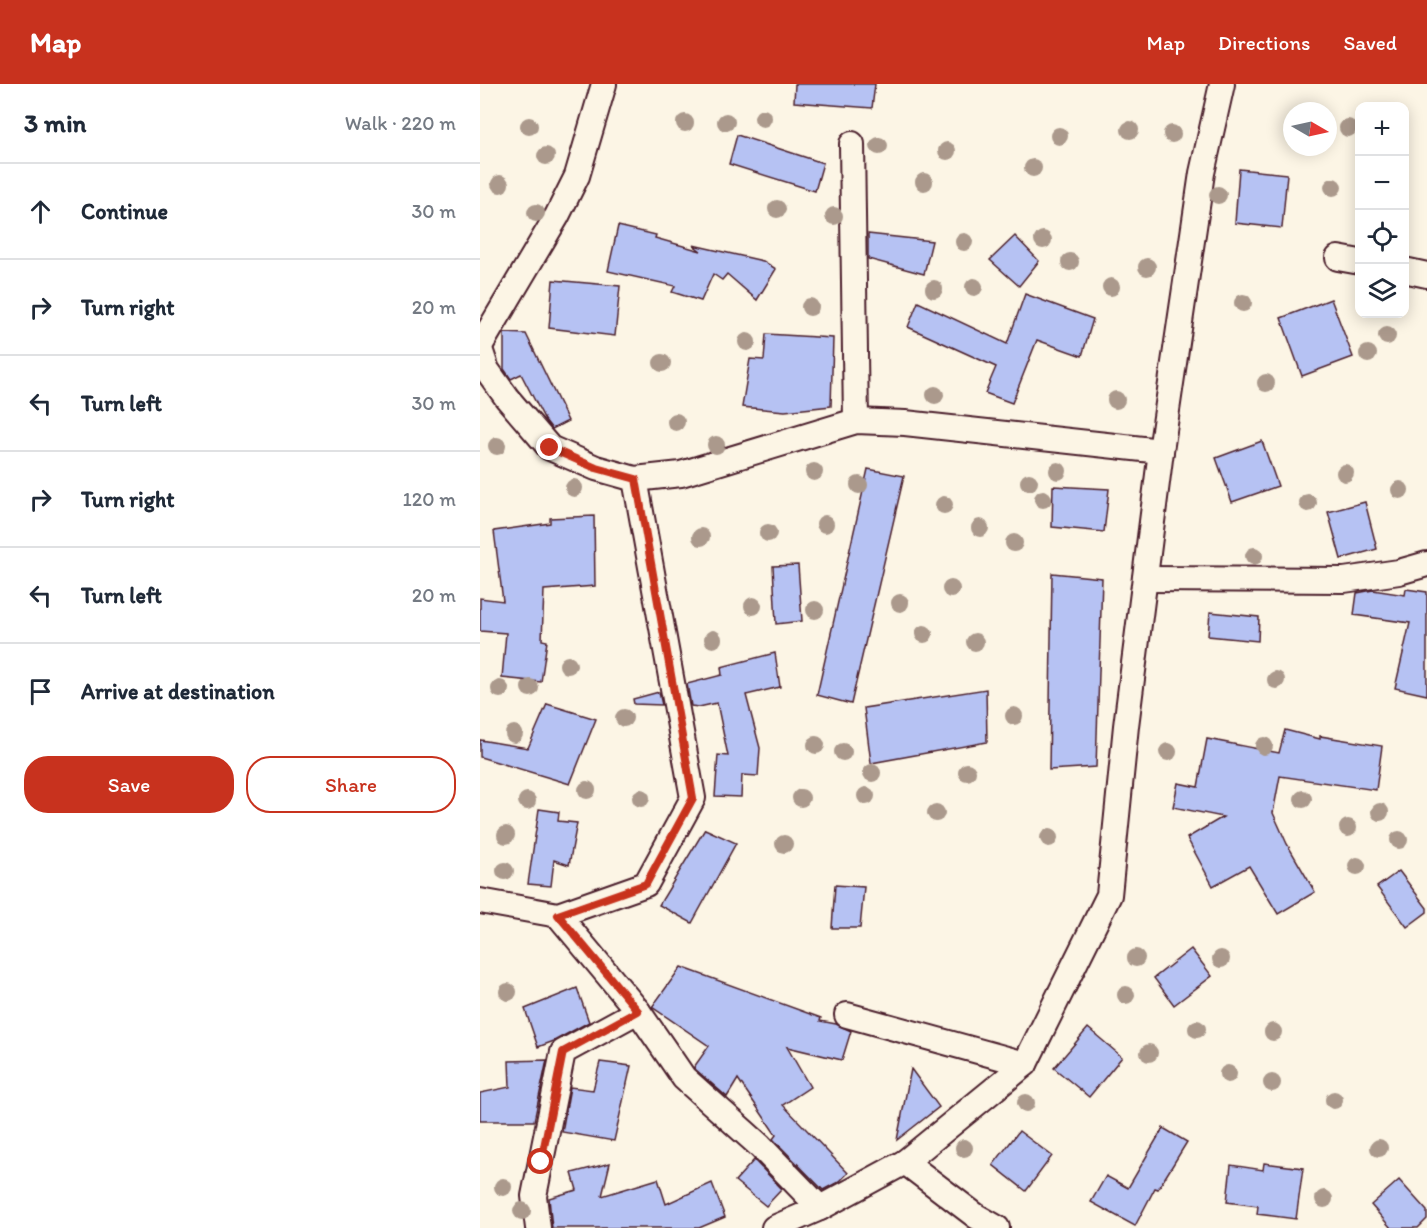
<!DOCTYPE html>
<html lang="en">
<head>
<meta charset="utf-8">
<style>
  :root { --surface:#fff; --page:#f2f2f3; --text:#1f2937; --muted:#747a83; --line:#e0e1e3; --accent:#c8321e }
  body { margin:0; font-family:Itim,sans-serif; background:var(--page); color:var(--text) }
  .controls { position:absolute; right:18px; top:18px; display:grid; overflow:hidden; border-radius:12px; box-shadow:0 3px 15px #0003 }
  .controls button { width:54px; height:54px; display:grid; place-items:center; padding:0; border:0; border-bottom:2px solid var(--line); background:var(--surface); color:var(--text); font:30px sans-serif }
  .compass { position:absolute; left:803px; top:18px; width:54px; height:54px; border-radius:50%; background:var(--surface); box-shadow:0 3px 15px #0003; rotate:99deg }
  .stop { position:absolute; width:18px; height:18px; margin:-14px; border:4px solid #c8321e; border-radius:50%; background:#fff }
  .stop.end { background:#c8321e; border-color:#fff; box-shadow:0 2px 6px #0008 }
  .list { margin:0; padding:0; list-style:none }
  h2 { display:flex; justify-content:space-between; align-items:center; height:78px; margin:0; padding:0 24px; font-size:26px }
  h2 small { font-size:20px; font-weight:400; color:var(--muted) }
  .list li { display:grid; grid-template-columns:39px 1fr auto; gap:18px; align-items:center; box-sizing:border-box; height:96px; padding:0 24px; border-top:2px solid var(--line) }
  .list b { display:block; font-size:22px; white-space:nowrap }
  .list em { font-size:20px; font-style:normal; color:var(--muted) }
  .actions { display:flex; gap:12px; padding:18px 24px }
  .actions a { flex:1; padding:14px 0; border:2px solid var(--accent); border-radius:24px; text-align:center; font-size:21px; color:var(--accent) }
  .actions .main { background:var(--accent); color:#fff }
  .icon { flex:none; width:33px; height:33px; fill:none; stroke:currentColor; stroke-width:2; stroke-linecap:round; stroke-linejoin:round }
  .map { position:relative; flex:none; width:947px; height:1144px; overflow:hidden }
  header { display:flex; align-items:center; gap:36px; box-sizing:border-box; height:84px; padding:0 30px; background:var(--accent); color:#fff }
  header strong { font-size:28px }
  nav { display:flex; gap:33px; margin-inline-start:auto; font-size:21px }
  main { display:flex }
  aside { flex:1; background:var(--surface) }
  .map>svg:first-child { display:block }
</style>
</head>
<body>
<header>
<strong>Map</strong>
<nav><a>Map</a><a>Directions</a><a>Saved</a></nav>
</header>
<main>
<aside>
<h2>3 min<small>Walk · 220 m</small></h2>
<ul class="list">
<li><svg class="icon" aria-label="ahead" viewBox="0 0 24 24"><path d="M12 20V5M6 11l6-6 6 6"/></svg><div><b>Continue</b></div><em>30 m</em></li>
<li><svg class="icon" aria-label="right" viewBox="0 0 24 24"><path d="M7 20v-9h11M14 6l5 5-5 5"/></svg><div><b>Turn right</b></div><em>20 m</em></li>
<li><svg class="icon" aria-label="left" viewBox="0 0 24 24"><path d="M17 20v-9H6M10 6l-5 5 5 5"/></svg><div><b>Turn left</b></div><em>30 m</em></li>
<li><svg class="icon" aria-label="right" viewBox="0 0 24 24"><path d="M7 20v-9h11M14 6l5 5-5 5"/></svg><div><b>Turn right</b></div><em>120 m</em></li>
<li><svg class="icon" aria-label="left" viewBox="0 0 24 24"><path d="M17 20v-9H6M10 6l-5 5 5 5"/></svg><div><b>Turn left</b></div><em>20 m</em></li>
<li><svg class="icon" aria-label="arrive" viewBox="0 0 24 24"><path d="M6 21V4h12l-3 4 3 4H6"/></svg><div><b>Arrive at destination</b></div></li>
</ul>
<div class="actions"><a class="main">Save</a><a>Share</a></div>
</aside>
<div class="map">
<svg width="947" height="1144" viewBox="0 0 947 1144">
  <rect width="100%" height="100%" fill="#fcf5e5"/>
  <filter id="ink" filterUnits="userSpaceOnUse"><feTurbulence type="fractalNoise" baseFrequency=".0167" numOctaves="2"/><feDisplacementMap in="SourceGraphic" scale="12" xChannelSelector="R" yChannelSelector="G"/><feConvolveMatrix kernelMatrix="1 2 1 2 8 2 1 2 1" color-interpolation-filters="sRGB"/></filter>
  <g filter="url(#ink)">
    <g fill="#b6c2f3" stroke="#4a1f2b" stroke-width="1.5">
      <path d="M315,0H395L392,24L314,18Z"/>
      <path d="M257,51L343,79L335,107L249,80Z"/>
      <path d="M759,85L807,90L802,144L755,139Z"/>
      <path d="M138,142L176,151L175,154L221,167L213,161L283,177L296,185L277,216L247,190L242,196L233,190L221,217L192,208L195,202L128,187Z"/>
      <path d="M388,150L452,157L444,190L388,175Z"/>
      <path d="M535,152L559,177L539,202L510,176Z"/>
      <path d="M73,196L140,202L135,252L69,244Z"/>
      <path d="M545,210L613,235L602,272L557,256L532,319L505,309L516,283L428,243L438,218L527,260Z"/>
      <path d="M851,215L873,273L822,292L801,234Z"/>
      <path d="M24,249L46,250L88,337L72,345L65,336L41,290L31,295L24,285Z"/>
      <path d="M286,250L353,254L351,322L305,327L262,323L270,275L284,276Z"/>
      <path d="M782,357L798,402L752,418L736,374Z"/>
      <path d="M388,385L424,392L371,620L337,611Z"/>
      <path d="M573,402L629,405L624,448L572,443Z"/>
      <path d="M885,418L897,465L861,475L848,428Z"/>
      <path d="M114,432L115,502L64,506L62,556L67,557L61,598L22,594L26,549L0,547V514L23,517L14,447L70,439V434Z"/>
      <path d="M318,481L322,537L296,540L293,482Z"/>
      <path d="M572,489L622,494L616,683L569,686Z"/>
      <path d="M926,505L947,508V611L915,604L930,539L874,531L877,509L893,506L925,511Z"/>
      <path d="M730,528L779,533L778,557L728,552Z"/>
      <path d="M295,569L300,603L266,611L280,664L278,692L262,691L261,713L235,712L238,671L248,672L237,619L219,623L211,622L207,600L242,591L241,583Z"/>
      <path d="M506,605L507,658L391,679L384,624Z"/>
      <path d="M179,608L182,621L154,620L153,615Z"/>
      <path d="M67,620L116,635L90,700L0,673V656L48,664Z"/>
      <path d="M805,646L840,655V652L902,662L896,706L800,692L793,729L807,760L835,808L798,830L769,782L733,802L707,754L743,733L693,723L698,699L718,703L727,655L799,669Z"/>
      <path d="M59,725L79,728L78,737L97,739L89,781L74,776L71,802L48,800Z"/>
      <path d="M225,745L256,759L212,839L179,821Z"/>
      <path d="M919,787L947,824V828L927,843L897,803Z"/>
      <path d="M355,801L384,803L380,844H352Z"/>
      <path d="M711,865L732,892L694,921L674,894Z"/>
      <path d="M201,883L341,934L340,937L356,940L371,947L362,976L307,963L330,1003L303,1021L368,1089L360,1097L343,1106L293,1055L296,1051L258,995L247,1013L215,985L214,983L229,962L172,923Z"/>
      <path d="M97,904L109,938L74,957L58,963L45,925Z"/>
      <path d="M608,944L642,973L609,1013L574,984Z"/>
      <path d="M67,976L54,1037H0V1009L30,1003L29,977Z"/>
      <path d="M120,978L151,982L134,1057L82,1048L90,1003L113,1006Z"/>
      <path d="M431,985L459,1023L417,1056Z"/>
      <path d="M683,1044L707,1058L678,1105L675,1104L655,1142L611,1118L626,1092L648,1104Z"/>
      <path d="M539,1047L572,1072L546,1107L513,1081Z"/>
      <path d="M274,1076L302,1105L286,1122L255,1097Z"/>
      <path d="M130,1079L122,1112L178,1095L186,1120L232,1099L245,1133L219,1144H72L69,1114L97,1106L92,1089Z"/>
      <path d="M784,1079L823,1084L816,1135L777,1130L778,1122L747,1118L751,1081L783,1086Z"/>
      <path d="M919,1096L947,1127V1135L938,1144H911L891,1121Z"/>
    </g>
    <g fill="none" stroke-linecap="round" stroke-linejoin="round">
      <defs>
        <g id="minor">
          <path d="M372,60L376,337"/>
          <path d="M858,174L880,178"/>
          <path d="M924,186L947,191"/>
          <path d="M0,262L77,132L97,92L124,0"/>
          <path d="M0,265L7,286L27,314L70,364L116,384L155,395L201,390L376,337L425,339L681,367"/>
          <path d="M665,495L864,496L919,488L947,480"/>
          <path d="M0,817L78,831L166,800L213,714L155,395"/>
          <path d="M78,831L158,927L204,994L280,1062L340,1124"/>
          <path d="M367,931L545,980"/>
          <path d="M425,1078L496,1132L517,1144"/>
          <path d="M58,1144L54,1112L83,968L158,927"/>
          <path d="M294,1144L340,1124L425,1078L545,980L629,811L646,642L681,367L722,89L742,0"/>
        </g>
      </defs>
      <use href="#minor" stroke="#4a1f2b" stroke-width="28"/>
      <use href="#minor" stroke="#fcf5e5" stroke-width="24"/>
    </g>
    <g fill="#ab998c">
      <circle cx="283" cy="34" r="9"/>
      <circle cx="246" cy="38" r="9"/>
      <circle cx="205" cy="39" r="9"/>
      <circle cx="49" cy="42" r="9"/>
      <circle cx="868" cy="44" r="9"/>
      <circle cx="650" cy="46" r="9"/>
      <circle cx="692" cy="50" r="9"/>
      <circle cx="579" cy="52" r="9"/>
      <circle cx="399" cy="62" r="9"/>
      <circle cx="467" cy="67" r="9"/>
      <circle cx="66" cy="72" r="9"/>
      <circle cx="553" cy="84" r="9"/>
      <circle cx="444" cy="98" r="9"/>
      <circle cx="20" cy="100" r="9"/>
      <circle cx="853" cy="103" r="9"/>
      <circle cx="738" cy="111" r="9"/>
      <circle cx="297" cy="125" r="9"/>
      <circle cx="56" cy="129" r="9"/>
      <circle cx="354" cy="132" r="9"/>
      <circle cx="563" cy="156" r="9"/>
      <circle cx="484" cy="158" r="9"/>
      <circle cx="590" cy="178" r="9"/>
      <circle cx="667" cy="183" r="9"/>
      <circle cx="494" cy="203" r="9"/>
      <circle cx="631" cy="203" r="9"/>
      <circle cx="454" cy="205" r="9"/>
      <circle cx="763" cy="219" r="9"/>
      <circle cx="330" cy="223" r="9"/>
      <circle cx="907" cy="252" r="9"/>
      <circle cx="267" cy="258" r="9"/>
      <circle cx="888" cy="270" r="9"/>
      <circle cx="182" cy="279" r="9"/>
      <circle cx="786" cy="299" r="9"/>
      <circle cx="455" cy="311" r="9"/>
      <circle cx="636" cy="316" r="9"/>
      <circle cx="196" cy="338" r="9"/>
      <circle cx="236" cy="361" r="9"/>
      <circle cx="17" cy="362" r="9"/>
      <circle cx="578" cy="387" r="9"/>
      <circle cx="334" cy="388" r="9"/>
      <circle cx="865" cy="389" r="9"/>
      <circle cx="549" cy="398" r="9"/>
      <circle cx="379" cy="401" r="9"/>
      <circle cx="94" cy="404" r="9"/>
      <circle cx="920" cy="406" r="9"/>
      <circle cx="563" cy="415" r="9"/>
      <circle cx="828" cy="419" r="9"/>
      <circle cx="464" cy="421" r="9"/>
      <circle cx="345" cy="440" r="9"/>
      <circle cx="500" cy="444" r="9"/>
      <circle cx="288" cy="449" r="9"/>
      <circle cx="221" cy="453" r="9"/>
      <circle cx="534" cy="459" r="9"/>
      <circle cx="774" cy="472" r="9"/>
      <circle cx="471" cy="505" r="9"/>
      <circle cx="420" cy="519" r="9"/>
      <circle cx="273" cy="522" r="9"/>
      <circle cx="335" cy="526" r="9"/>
      <circle cx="444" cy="550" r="9"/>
      <circle cx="233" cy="555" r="9"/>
      <circle cx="495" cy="558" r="9"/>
      <circle cx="88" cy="581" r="9"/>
      <circle cx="796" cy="596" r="9"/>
      <circle cx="50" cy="604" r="9"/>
      <circle cx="20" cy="605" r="9"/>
      <circle cx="534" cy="632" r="9"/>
      <circle cx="144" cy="634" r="9"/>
      <circle cx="34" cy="650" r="9"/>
      <circle cx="336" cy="661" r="9"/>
      <circle cx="784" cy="662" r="9"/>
      <circle cx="363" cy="668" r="9"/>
      <circle cx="688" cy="668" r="9"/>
      <circle cx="487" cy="688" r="9"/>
      <circle cx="392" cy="689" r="9"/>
      <circle cx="107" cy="706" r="9"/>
      <circle cx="386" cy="712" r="9"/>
      <circle cx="161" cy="714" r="9"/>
      <circle cx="321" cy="714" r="9"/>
      <circle cx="823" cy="715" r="9"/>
      <circle cx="47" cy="717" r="9"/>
      <circle cx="900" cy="728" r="9"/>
      <circle cx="456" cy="729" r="9"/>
      <circle cx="868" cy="744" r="9"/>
      <circle cx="26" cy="751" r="9"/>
      <circle cx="569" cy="754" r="9"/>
      <circle cx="919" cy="756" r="9"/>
      <circle cx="304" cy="760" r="9"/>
      <circle cx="877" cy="782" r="9"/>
      <circle cx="25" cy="787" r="9"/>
      <circle cx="656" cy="874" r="9"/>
      <circle cx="741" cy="875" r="9"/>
      <circle cx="28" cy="908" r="9"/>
      <circle cx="646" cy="911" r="9"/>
      <circle cx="717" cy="945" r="9"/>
      <circle cx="793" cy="948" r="9"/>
      <circle cx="669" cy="969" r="9"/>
      <circle cx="748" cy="990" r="9"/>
      <circle cx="792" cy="999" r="9"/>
      <circle cx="854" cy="1016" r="9"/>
      <circle cx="546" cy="1019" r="9"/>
      <circle cx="484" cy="1064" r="9"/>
      <circle cx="899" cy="1064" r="9"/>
      <circle cx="23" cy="1103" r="9"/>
      <circle cx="844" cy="1115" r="9"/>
      <circle cx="42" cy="1127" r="9"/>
    </g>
  </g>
  <g fill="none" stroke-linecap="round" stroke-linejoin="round" filter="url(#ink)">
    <path stroke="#c8321e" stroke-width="8" d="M61,1078L83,968L158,927L78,831L166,800L213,714L156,395L116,384L70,364"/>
  </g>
</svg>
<div class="controls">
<button>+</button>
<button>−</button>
<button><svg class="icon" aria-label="locate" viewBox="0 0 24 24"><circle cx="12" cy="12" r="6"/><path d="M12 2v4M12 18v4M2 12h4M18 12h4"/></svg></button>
<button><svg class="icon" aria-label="layers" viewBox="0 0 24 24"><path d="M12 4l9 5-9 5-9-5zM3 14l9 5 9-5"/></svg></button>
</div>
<svg class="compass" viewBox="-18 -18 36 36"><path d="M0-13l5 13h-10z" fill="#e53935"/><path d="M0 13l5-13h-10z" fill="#747a83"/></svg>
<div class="stop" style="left:61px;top:1078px"></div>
<div class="stop end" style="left:70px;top:364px"></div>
</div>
</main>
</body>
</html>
